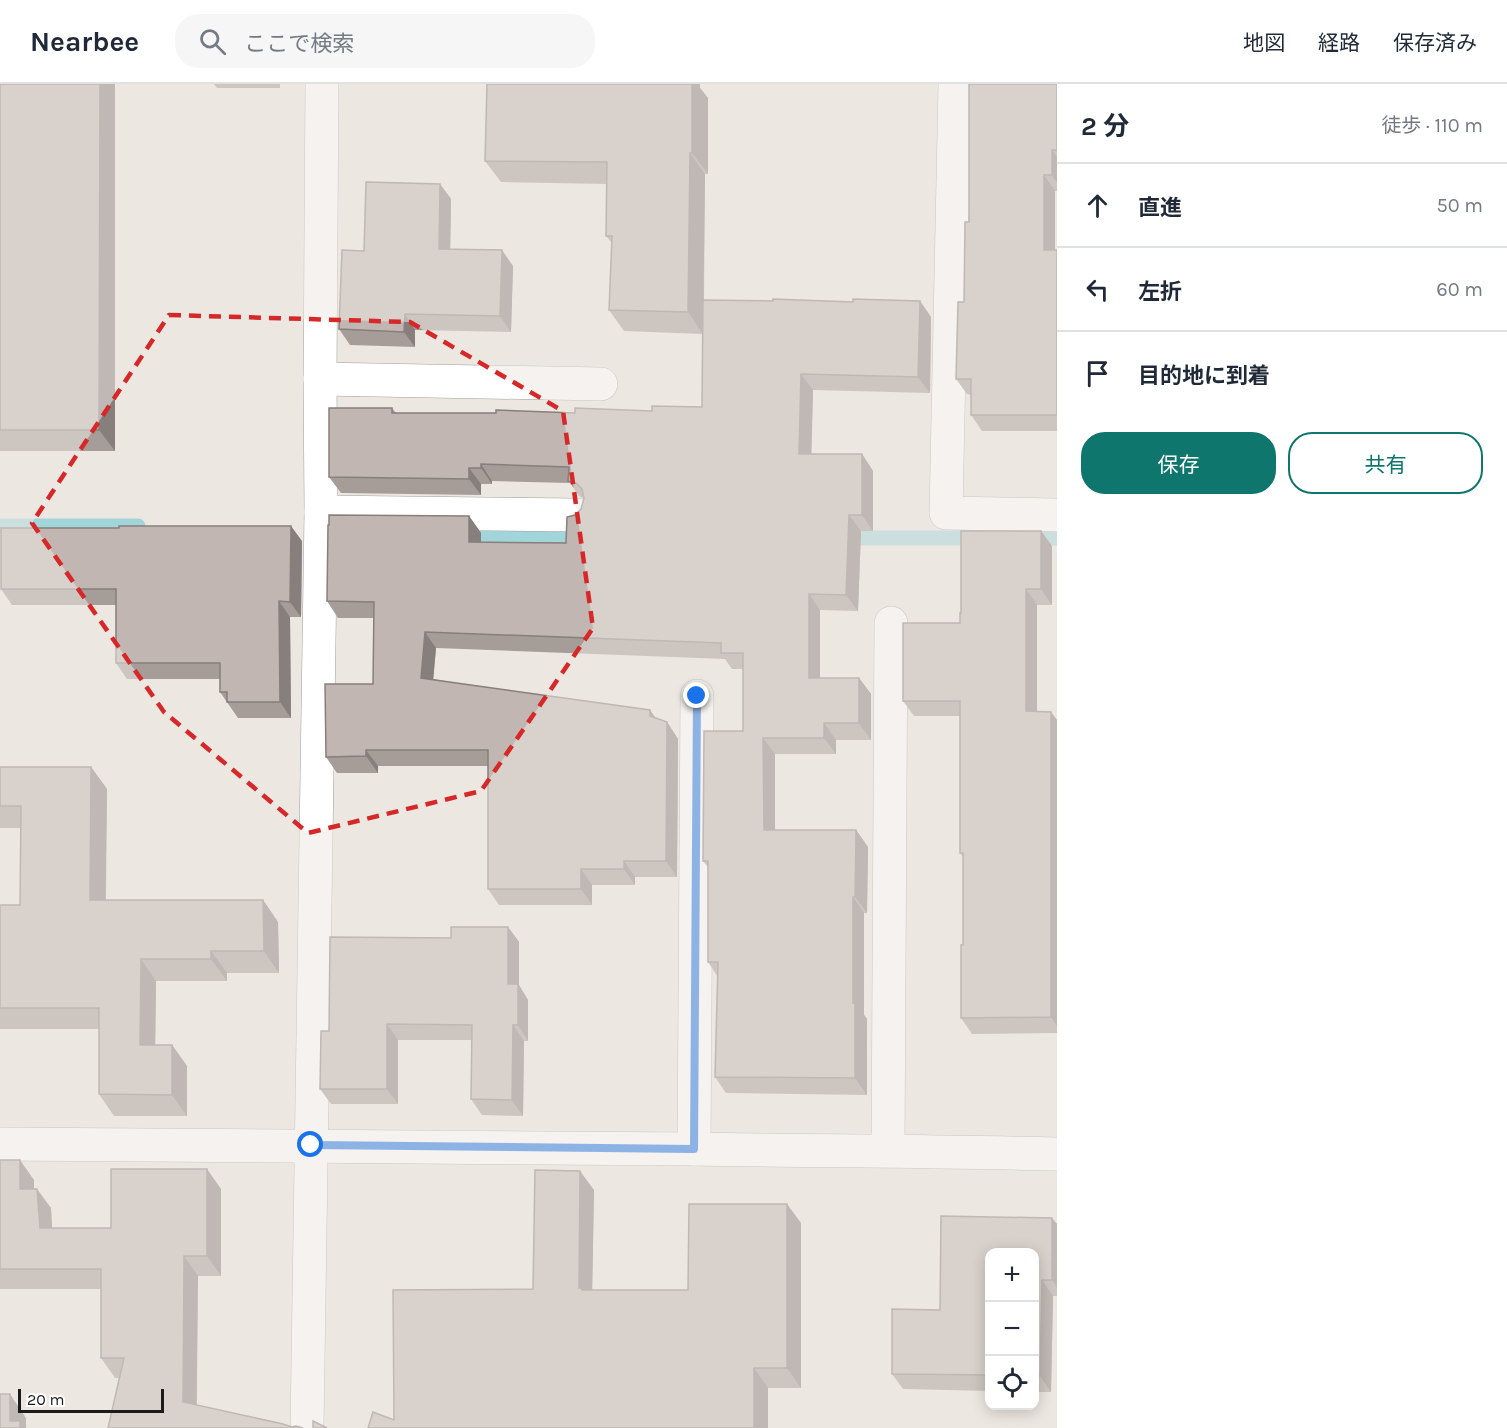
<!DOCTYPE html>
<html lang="ja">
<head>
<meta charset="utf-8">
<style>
  :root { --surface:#fff; --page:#f6f6f7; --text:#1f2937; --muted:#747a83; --line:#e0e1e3; --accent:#0f766e }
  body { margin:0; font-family:Karla,"Noto Sans JP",sans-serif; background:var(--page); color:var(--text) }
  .controls { position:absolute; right:18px; bottom:18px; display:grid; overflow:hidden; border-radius:12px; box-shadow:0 3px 15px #0003 }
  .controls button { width:54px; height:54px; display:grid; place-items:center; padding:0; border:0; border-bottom:2px solid var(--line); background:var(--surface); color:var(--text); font:30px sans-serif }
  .scale { position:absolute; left:18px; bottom:15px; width:146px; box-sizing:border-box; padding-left:6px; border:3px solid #1b1b1b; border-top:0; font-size:16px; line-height:21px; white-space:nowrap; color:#1b1b1b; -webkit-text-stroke:4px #fff; paint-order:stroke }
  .stop { position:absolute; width:18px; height:18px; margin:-14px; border:4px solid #1a73e8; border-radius:50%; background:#fff }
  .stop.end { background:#1a73e8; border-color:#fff; box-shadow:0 2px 6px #0008 }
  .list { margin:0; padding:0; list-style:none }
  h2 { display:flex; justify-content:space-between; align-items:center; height:78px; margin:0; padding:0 24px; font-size:26px }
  h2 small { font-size:20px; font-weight:400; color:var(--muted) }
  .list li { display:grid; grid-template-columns:39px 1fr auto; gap:18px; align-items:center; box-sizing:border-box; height:84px; padding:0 24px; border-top:2px solid var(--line) }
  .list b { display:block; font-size:22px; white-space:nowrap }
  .list em { font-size:20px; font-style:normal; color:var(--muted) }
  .actions { display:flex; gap:12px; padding:18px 24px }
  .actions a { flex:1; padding:14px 0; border:2px solid var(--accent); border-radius:24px; text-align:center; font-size:21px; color:var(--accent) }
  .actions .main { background:var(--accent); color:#fff }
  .icon { flex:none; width:33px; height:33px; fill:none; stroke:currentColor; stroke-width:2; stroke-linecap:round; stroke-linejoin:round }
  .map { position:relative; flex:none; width:1057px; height:1344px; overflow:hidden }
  header { display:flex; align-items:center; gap:36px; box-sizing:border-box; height:84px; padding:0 30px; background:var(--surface); border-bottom:2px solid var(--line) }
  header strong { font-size:28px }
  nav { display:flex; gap:33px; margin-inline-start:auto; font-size:21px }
  .search { width:420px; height:54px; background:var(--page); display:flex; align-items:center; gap:15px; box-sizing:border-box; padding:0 21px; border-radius:24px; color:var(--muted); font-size:22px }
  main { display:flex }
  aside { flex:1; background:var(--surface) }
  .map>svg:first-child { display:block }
</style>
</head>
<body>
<header>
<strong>Nearbee</strong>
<div class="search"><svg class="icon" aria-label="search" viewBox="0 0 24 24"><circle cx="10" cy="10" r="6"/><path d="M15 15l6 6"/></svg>ここで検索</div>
<nav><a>地図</a><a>経路</a><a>保存済み</a></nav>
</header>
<main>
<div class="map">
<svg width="1057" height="1344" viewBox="0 0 1057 1344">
  <rect width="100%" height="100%" fill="#ede7e1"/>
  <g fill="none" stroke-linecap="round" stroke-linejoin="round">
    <g stroke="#a2d5da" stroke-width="15">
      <path d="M0,442H138"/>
      <path d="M461,453H584"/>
      <path d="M842,454H980"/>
      <path d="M1028,454H1057"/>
    </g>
    <defs>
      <g id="minor">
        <path d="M955,0L946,429L1057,431"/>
        <path d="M320,295L601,300"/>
        <path d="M321,428L577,431"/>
        <path d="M0,1060C230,1060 460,1063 691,1065C813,1067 935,1067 1057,1070"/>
        <path d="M694,1065L697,612"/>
        <path d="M888,1066L891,539"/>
        <path d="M307,1344L321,428L320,295L322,0"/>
      </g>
    </defs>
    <use href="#minor" stroke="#9f9f9f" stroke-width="34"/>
    <use href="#minor" stroke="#fff" stroke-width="33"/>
  </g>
  <g fill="#a69d98">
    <path d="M0,0L115,367H0Z"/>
    <path d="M214,0H280V4H217Z"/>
    <path d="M1057,0V107H1055V166H1057V347H982L971,331V311L967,310L956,295L964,218L969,138Z"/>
    <path d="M700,4L708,14V90H705L704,216L853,218L920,217L931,233L930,309L813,306L811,370H862L873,387V447H861L858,527L820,526V594H859L871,610V656H836V670H775V746H856L868,763L867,829H864V931L867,935V1011L726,1009L715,993L718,893L708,878V783L703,777L743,647V585H732L725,575L436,564L433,595L656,634L667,638L678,655L677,793H635V801H592V821H499L488,805V682H378V689H337L326,673L373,600L374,534H338L327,517L469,432L481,449V458L566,459L575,431L581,425L584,414L580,413L570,399L492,397V400H481V411L341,409L329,393L392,324L396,329H575L652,327L702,323V250L624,247L609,226L612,159L606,152L607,100L501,98L485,77Z"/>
    <path d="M440,100L451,115L450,165L513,182L511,248L415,246V263L350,261L339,245L364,167Z"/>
    <path d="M1041,447L1052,462V521H1037V627L1051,628L1057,636V949L972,950L961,934L963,861V773L960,769V632H914L903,617L960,539L961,529Z"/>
    <path d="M302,457L301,533H290L291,634H238L220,608V595H127L116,579V521H12L1,505Z"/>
    <path d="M0,683H91L107,705L106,816H263L278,838L279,889H227V897H156L155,961H172L187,982V1032H114L99,1010V945H0V821H20L21,744H0Z"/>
    <path d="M508,843L519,858V901L528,916V957H524L523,1032L482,1031L471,1015L472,956H398V1020H331L320,1005L329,947L451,854Z"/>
    <path d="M0,1076L34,1096V1105L51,1124L52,1144H111L221,1105V1192H198L197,1321L292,1343L303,1344H108L119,1294H115L101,1274V1205H0Z"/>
    <path d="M594,1106L592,1206H688L801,1139V1304H768L394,1336L533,1205Z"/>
    <path d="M941,1132L1052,1134L1057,1140V1212H1053L1051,1308H1035V1168H990V1307L903,1305L892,1290V1225L940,1226Z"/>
  </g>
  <g fill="#877f7c">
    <path d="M100,0H115V367L99,346Z"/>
    <path d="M690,0H700V4L708,14V90L692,69Z"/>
    <path d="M1052,66L1057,73V99L1052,91Z"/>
    <path d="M690,69L705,90L703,250L688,228Z"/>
    <path d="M1044,91L1055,107V181L1044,166Z"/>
    <path d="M440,100L451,115L450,181L439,165Z"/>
    <path d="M502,166L513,182L511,248L500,232Z"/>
    <path d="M920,217L931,233L930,309L918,293Z"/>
    <path d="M405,230L415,246V263L404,248Z"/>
    <path d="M801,290L813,306L811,387L799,370Z"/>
    <path d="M862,370L873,387V447L862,431Z"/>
    <path d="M481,380L492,397V400L481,384Z"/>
    <path d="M469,384L481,400V411L469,395Z"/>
    <path d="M849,431L861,447L858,527L846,511Z"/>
    <path d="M469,432L481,449V474L469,458Z"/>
    <path d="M291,442L302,457L301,533L290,518Z"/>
    <path d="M1041,447L1052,462V521L1041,505Z"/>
    <path d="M1026,505L1037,521V643L1026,627Z"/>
    <path d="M809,510L820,526V610L809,594Z"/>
    <path d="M279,517L290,533L291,634L280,618Z"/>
    <path d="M425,548L436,564L432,610L421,594Z"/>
    <path d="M859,594L871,610V656L859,639Z"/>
    <path d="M650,626L662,643L650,632Z"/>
    <path d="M1051,628L1057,636V942L1051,933Z"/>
    <path d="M667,638L678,655L677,793L666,777Z"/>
    <path d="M824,639L836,656V670L824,654Z"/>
    <path d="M763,654L775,670V763L764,746Z"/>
    <path d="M366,666L378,682V689L366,672Z"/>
    <path d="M91,683L107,705L105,838L90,816Z"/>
    <path d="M856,746L868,763L867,829L855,813Z"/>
    <path d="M624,777L635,793V801L624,785Z"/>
    <path d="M581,785L592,801V821L581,805Z"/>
    <path d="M853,813L864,829V931L867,935V1011L855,994L853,919Z"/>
    <path d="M263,816L278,838L279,889L264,867Z"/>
    <path d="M508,843L519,858V901L528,916V957L518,941L508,900Z"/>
    <path d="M211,867L227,889V897L211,875Z"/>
    <path d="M141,875L156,897L155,982L140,961Z"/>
    <path d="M387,940L398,956V1020L387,1005Z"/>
    <path d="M513,941L524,957L523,1032L512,1016Z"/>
    <path d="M172,961L187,982V1032L172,1011Z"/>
    <path d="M20,1076L34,1096V1124L20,1105Z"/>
    <path d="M207,1085L221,1105V1192L207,1172Z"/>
    <path d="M580,1087L594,1106L592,1219L579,1204Z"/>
    <path d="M37,1105L51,1124L53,1164L40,1144Z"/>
    <path d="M787,1120L801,1139V1304L787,1284Z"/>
    <path d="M1052,1134L1057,1140V1204L1052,1196Z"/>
    <path d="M184,1172L198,1192L196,1337L183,1318Z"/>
    <path d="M1042,1196L1053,1212L1051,1308L1040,1292Z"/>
    <path d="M754,1284L768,1304V1344H754Z"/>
    <path d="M10,1310L26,1334V1344H14L10,1337Z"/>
  </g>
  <g fill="#c1b6b1" stroke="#877f7c" stroke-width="1.5">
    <path d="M0,0H100L99,346H0Z"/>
    <path d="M487,0H692V69H690L688,228L609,226L612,152H606L607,78L485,77Z"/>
    <path d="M969,0H1057V66H1052V91H1044V166H1057V331H971V295H956L958,218H964L965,138H969Z"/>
    <path d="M366,98L440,100L439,165L502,166L500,232L405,230L404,248L339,245L342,166L364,167Z"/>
    <path d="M773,215L853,218V215L920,217L918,293L801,290L799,370H862V431H849L846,511L809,510V594H859V639H824V654H763L764,746H856L855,813H853V919H855V994L715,993L718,878H708V777H703L704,647H743V569H721V559L425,548L421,594L650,626V632L667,638L666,777H624V785H581V805H488V666H366V672L326,673L325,600H373L374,518L327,517L328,441H329V431L469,432V458L566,459L567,433L575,431L581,425L584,414L582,405L576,399L568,397L569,383L481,380V384H469V395L329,393V324H392V329H496V326L575,329V324L652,327V322L702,323L703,216L773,217Z"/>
    <path d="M119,442H291L290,518L279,517L280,618H227V608H220V579H116V505H1V444H119Z"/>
    <path d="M961,447H1041V505H1026V627L1051,628V933L961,934V861H963V769H960V617H903V539H960V529H961Z"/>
    <path d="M0,683H91L90,816H263L264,867H211V875H141L140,961H172V1011L99,1010V924H0V821H20L21,722H0Z"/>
    <path d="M451,843H508V900H518V941H513L512,1016L471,1015L472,941L387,940V1005H320L321,947H329L330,853L451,854Z"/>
    <path d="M0,1076H20V1105H37L40,1144H111V1085H207V1172H184L183,1318L283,1340L292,1343L296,1342L303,1344H108L124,1274H101V1185H0Z"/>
    <path d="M535,1086L580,1087L579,1204H582V1206H688L689,1120H787V1284H754V1344H368L373,1328L394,1336L393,1206L533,1205Z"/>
    <path d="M941,1132L1052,1134V1196H1042L1040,1292H1035V1168H990V1291L892,1290V1225L940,1226Z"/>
    <path d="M0,1310H10V1337H20V1344H0Z"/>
    <path d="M313,1337L327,1344H313Z"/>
  </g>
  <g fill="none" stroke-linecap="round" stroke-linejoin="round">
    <path stroke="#1a73e8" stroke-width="8" d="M311,1061L694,1065L697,612"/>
  </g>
  <path d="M0 0H1057V1344H0ZM169,231L410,238L563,327L593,544L481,707L308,749L164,628L32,439Z" fill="#ede7e1" fill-opacity=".55" fill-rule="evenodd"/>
  <path fill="none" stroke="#d62828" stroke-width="4.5" stroke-dasharray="12 8" stroke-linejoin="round" d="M169,231L410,238L563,327L593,544L481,707L308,749L164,628L32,439Z"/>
</svg>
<div class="controls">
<button>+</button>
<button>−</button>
<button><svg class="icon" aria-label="locate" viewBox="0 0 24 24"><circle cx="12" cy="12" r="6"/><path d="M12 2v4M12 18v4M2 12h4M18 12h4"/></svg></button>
</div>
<div class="scale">20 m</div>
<div class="stop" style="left:311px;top:1061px"></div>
<div class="stop end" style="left:697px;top:612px"></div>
</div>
<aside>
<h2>2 分<small>徒歩 · 110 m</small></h2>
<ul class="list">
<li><svg class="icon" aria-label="ahead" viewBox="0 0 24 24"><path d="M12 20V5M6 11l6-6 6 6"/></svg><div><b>直進</b></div><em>50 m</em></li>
<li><svg class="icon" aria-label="left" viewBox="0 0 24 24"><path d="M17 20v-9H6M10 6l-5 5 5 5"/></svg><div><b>左折</b></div><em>60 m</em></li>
<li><svg class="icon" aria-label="arrive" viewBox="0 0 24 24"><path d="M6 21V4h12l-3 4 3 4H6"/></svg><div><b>目的地に到着</b></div></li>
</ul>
<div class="actions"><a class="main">保存</a><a>共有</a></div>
</aside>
</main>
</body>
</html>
